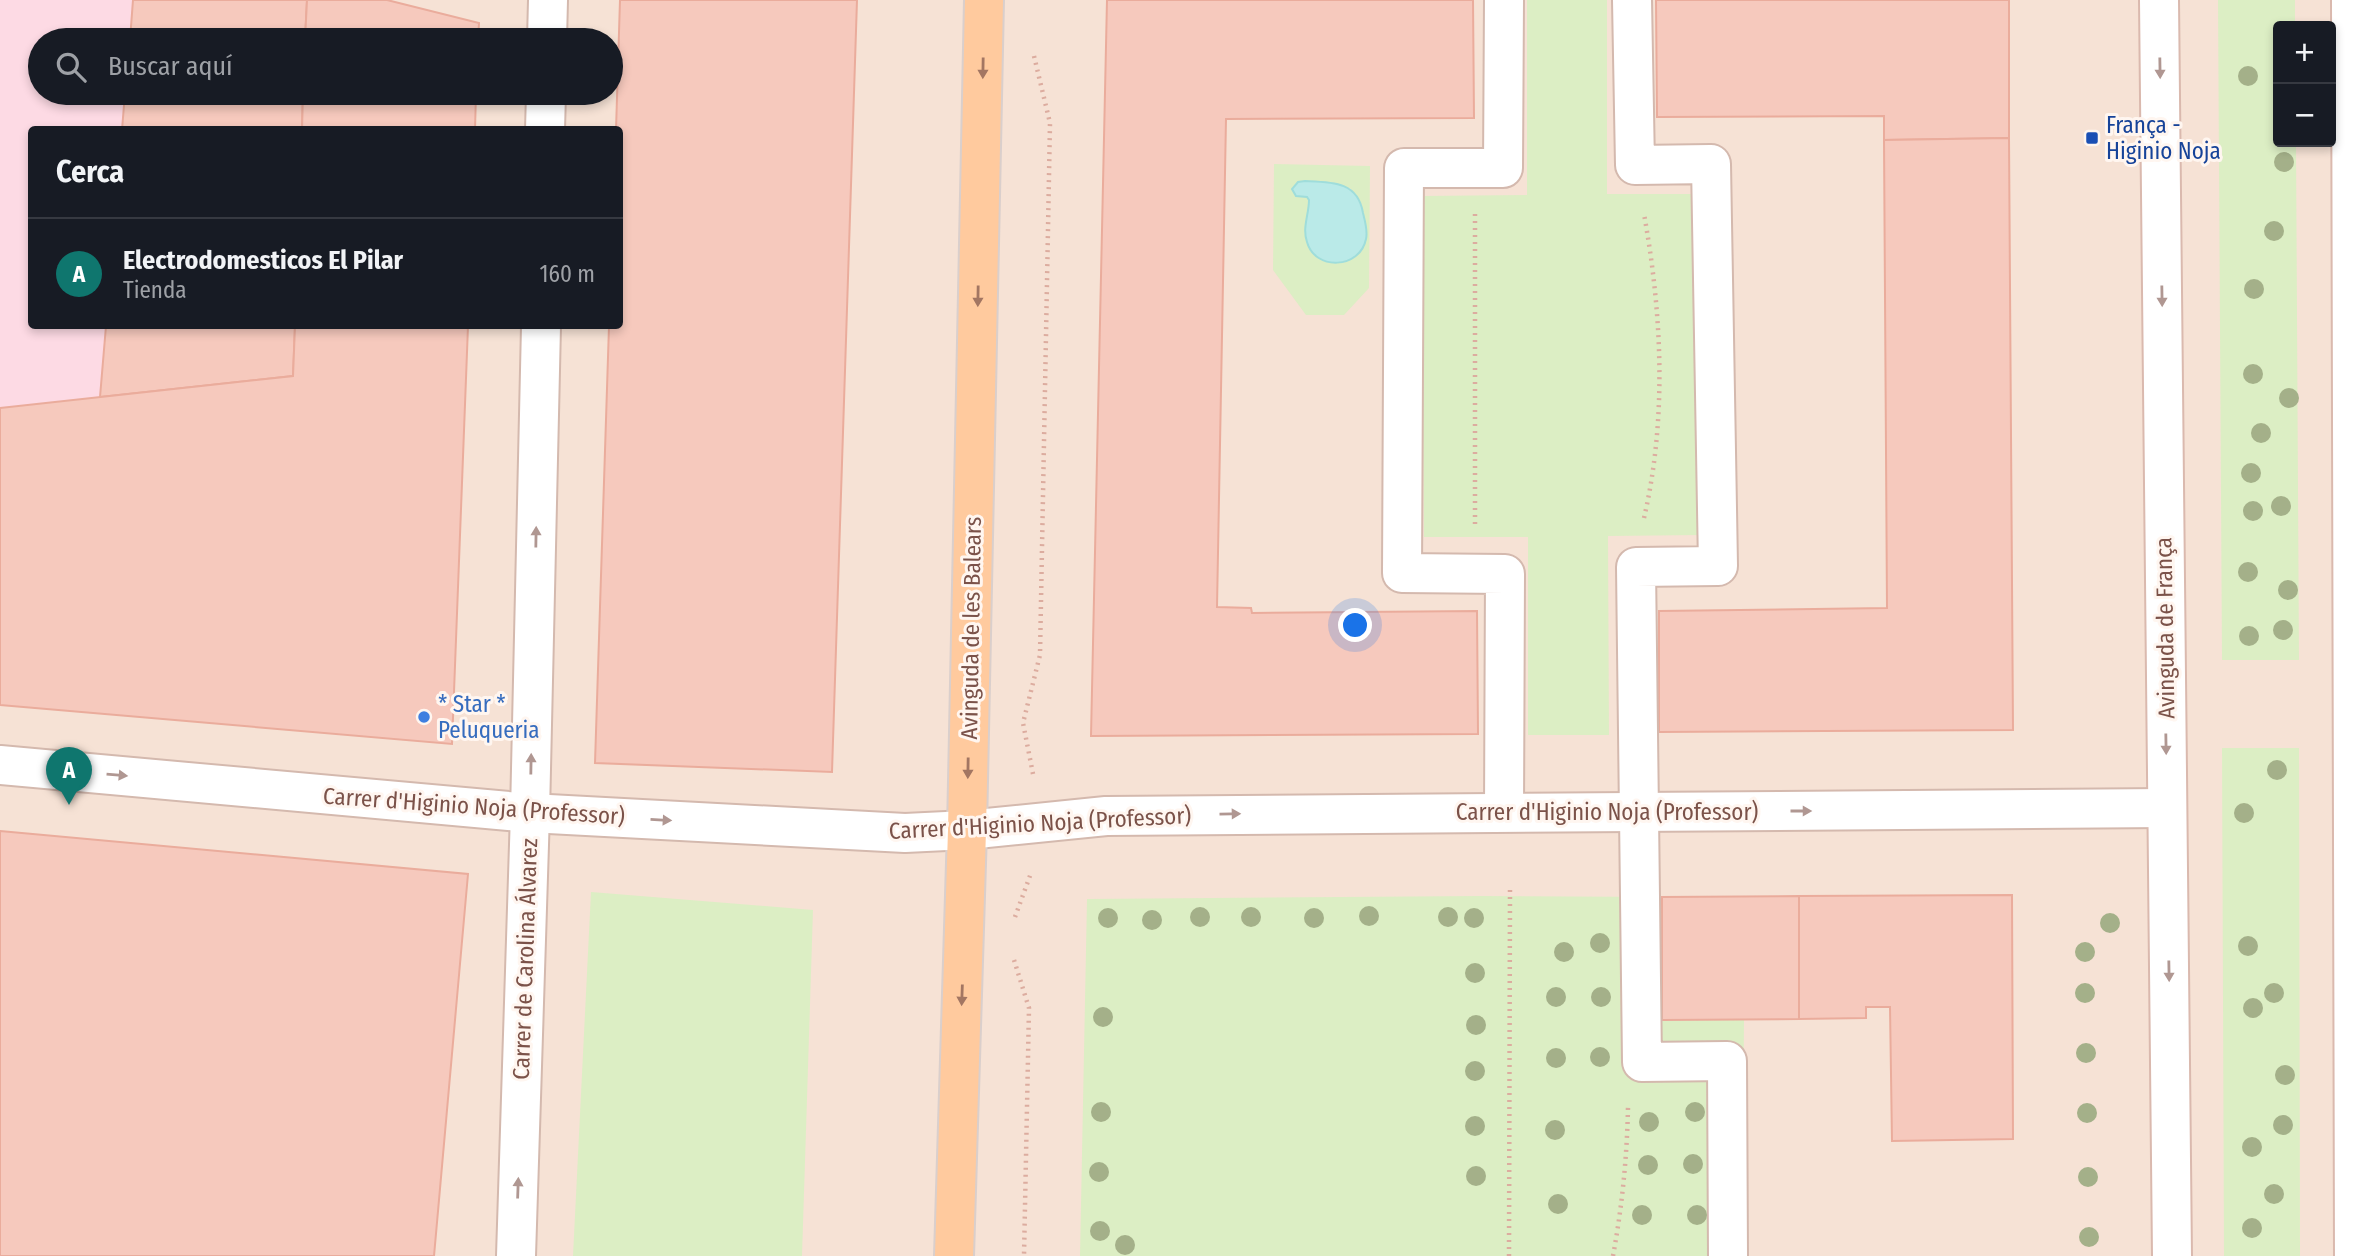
<!DOCTYPE html>
<html lang="es">
<head>
<meta charset="utf-8">
<style>
  :root { --surface:#171b24; --page:#242831; --text:#f1f3f6; --muted:#9ea1a6; --line:#363941; --accent:#0f766e }
  body { margin:0; font-family:"Fira Sans Condensed",sans-serif; background:var(--page); color:var(--text) }
  .controls { position:absolute; right:21px; top:21px; display:grid; overflow:hidden; border-radius:7px; box-shadow:0 4px 10px #0003 }
  .controls button { width:63px; height:63px; display:grid; place-items:center; padding:0; border:0; border-bottom:2px solid var(--line); background:var(--surface); color:var(--text); font:35px sans-serif }
  .you { position:absolute; left:1356px; top:626px; width:24px; height:24px; margin:-18px; border:5px solid #fff; border-radius:50%; background:#1a73e8; box-shadow:0 0 0 10px #1a73e833 }
  .badge { display:grid; place-items:center; width:46px; height:46px; border-radius:50%; background:var(--accent); color:#fff; font-size:23px; font-weight:700 }
  .pin { position:absolute; translate:-50% -58px; filter:drop-shadow(0 2px 4px #0008) }
  .pin::after { content:''; position:absolute; top:37px; width:24px; height:21px; background:inherit; clip-path:polygon(0 0,100% 0,50% 100%) }
  .list { margin:0; padding:0; list-style:none }
  h2 { display:flex; justify-content:space-between; align-items:center; height:91px; margin:0; padding:0 28px; font-size:30px }
  h2 small { font-size:23px; font-weight:400; color:var(--muted) }
  .list li { display:grid; grid-template-columns:46px 1fr auto; gap:21px; align-items:center; box-sizing:border-box; height:112px; padding:0 28px; border-top:2px solid var(--line) }
  .list b { display:block; font-size:26px; white-space:nowrap }
  .list p { margin:0; font-size:23px; white-space:nowrap; color:var(--muted) }
  .list em { font-size:23px; font-style:normal; color:var(--muted) }
  .icon { flex:none; width:38px; height:38px; fill:none; stroke:currentColor; stroke-width:2; stroke-linecap:round; stroke-linejoin:round }
  .map { position:relative; flex:none; width:2357px; height:1256px; overflow:hidden }
  .search { position:absolute; background:var(--surface); box-shadow:0 4px 10px #0003; left:28px; top:28px; width:595px; height:77px; display:flex; align-items:center; gap:18px; box-sizing:border-box; padding:0 24px; border-radius:38px; color:var(--muted); font-size:26px }
  .panel { position:absolute; background:var(--surface); box-shadow:0 4px 10px #0003; left:28px; top:126px; width:595px; height:203px; border-radius:7px }
  .map>svg:first-child { display:block }
</style>
</head>
<body>
<div class="map">
<svg width="2357" height="1256" viewBox="0 0 2357 1256">
  <rect width="100%" height="100%" fill="#fef1e8"/>
  <path fill="#f6e2d5" fill-rule="evenodd" d="M0,0H2357V1256H0ZM2278,26H2331V142H2278ZM40,40H611V93H40ZM32,130H620V326H32Z"/>
  <path fill="#fddae4" d="M0,0H133L130,40H40V93H125L122,129L32,130V326H106L100,397L0,408Z"/>
  <g fill="#dceec4" fill-rule="evenodd">
    <path d="M1527,0H1607V194H1700L1702,535L1608,536L1609,735H1528V537H1424L1421,196L1527,195Z"/>
    <path d="M2218,0H2295V26H2278V142H2296L2299,660H2222Z"/>
    <path d="M1274,164L1370,166L1369,288L1344,315H1306L1273,270ZM1350,188L1362,205L1345,262C1326,265 1306,255 1305,233C1305,222 1309,211 1309,200L1307,197L1296,196Z"/>
    <path d="M2222,748H2299L2300,1256H2224Z"/>
    <path d="M591,892L813,910L802,1256H573Z"/>
    <path d="M1481,896L1662,897V1019L1744,1020L1742,1256H1080L1087,899Z"/>
  </g>
  <path fill="#baeae8" stroke="#9fdddb" stroke-width="2" d="M1305,181C1331,182 1358,181 1363,213C1365,221 1368,231 1366,239C1360,269 1315,271 1307,242C1302,228 1309,214 1309,200L1307,197L1296,196L1292,189L1298,182Z"/>
  <g fill="#f6c9bd" stroke="#eaac9c" stroke-width="2">
    <path d="M133,0H307L305,40H130Z"/>
    <path d="M307,0H387L479,23L478,40H305Z"/>
    <path d="M620,0H857L832,772L595,763L609,326H620V130H616Z"/>
    <path d="M1107,0H1473L1474,118L1226,119L1217,607L1251,608L1252,613L1477,611L1478,734L1091,736Z"/>
    <path d="M1656,0H2009V138L1884,140V116L1657,117Z"/>
    <path d="M125,93H303L302,130H122Z"/>
    <path d="M303,93H476L475,130H302Z"/>
    <path d="M2009,138L2013,730L1659,732V611L1887,608L1884,140Z"/>
    <path d="M106,326H295L293,376L100,397Z"/>
    <path d="M295,326H468L452,744L0,705V408L293,376Z"/>
    <path d="M0,831L468,874L434,1256H0Z"/>
    <path d="M2012,895L2013,1139L1892,1141L1890,1007H1866V1018L1799,1019V896Z"/>
    <path d="M1799,896V1019L1662,1020V897Z"/>
  </g>
  <g fill="none" stroke-linecap="round" stroke-linejoin="round">
    <defs>
      <g id="street">
        <path d="M1632,0L1635,165L1711,164L1718,566L1636,567L1642,1062L1727,1061L1728,1256"/>
        <path d="M547,40L548,0"/>
        <path d="M545,130L546,93"/>
        <path d="M0,765L530,813L905,833L967,830L1106,816L2167,808"/>
        <path d="M1504,812L1505,574L1402,573L1404,168H1503L1504,0"/>
        <path d="M516,1256L530,813L541,326"/>
      </g>
      <g id="secondary">
        <path d="M2159,0L2172,1256"/>
        <path d="M2351,0L2354,1256"/>
      </g>
      <path id="primary" d="M954,1256L967,830L984,0"/>
    </defs>
    <use href="#street" stroke="#d4b9ae" stroke-width="42"/>
    <use href="#secondary" stroke="#dab9ae" stroke-width="42"/>
    <use href="#primary" stroke="#dacfcc" stroke-width="42"/>
    <g stroke="#dcac9f" stroke-width="4.5" stroke-dasharray="2 5" stroke-linecap="butt">
      <path d="M1475,214V527"/>
      <path d="M1644,518C1667,419 1662,314 1644,214"/>
      <path d="M1033,774L1023,723L1040,655L1050,123L1034,56"/>
      <path d="M1015,917L1031,873"/>
      <path d="M1014,960L1029,1008L1024,1256"/>
      <path d="M1509,1256L1510,888"/>
      <path d="M1613,1256C1622,1207 1627,1158 1628,1107"/>
    </g>
    <use href="#street" stroke="#fff" stroke-width="38"/>
    <use href="#secondary" stroke="#fff" stroke-width="38"/>
    <use href="#primary" stroke="#ffca9e" stroke-width="38"/>
  </g>
  <g fill="#a4b089">
    <circle cx="2248" cy="76" r="10"/>
    <circle cx="2284" cy="162" r="10"/>
    <circle cx="2274" cy="231" r="10"/>
    <circle cx="2254" cy="289" r="10"/>
    <circle cx="2253" cy="374" r="10"/>
    <circle cx="2289" cy="398" r="10"/>
    <circle cx="2261" cy="433" r="10"/>
    <circle cx="2251" cy="473" r="10"/>
    <circle cx="2281" cy="506" r="10"/>
    <circle cx="2253" cy="511" r="10"/>
    <circle cx="2248" cy="572" r="10"/>
    <circle cx="2288" cy="590" r="10"/>
    <circle cx="2283" cy="630" r="10"/>
    <circle cx="2249" cy="636" r="10"/>
    <circle cx="2277" cy="770" r="10"/>
    <circle cx="2244" cy="813" r="10"/>
    <circle cx="1369" cy="916" r="10"/>
    <circle cx="1200" cy="917" r="10"/>
    <circle cx="1251" cy="917" r="10"/>
    <circle cx="1448" cy="917" r="10"/>
    <circle cx="1108" cy="918" r="10"/>
    <circle cx="1314" cy="918" r="10"/>
    <circle cx="1474" cy="918" r="10"/>
    <circle cx="1152" cy="920" r="10"/>
    <circle cx="2110" cy="923" r="10"/>
    <circle cx="1600" cy="943" r="10"/>
    <circle cx="2248" cy="946" r="10"/>
    <circle cx="1564" cy="952" r="10"/>
    <circle cx="2085" cy="952" r="10"/>
    <circle cx="1475" cy="973" r="10"/>
    <circle cx="2085" cy="993" r="10"/>
    <circle cx="2274" cy="993" r="10"/>
    <circle cx="1556" cy="997" r="10"/>
    <circle cx="1601" cy="997" r="10"/>
    <circle cx="2253" cy="1008" r="10"/>
    <circle cx="1103" cy="1017" r="10"/>
    <circle cx="1476" cy="1025" r="10"/>
    <circle cx="2086" cy="1053" r="10"/>
    <circle cx="1600" cy="1057" r="10"/>
    <circle cx="1556" cy="1058" r="10"/>
    <circle cx="1475" cy="1071" r="10"/>
    <circle cx="2285" cy="1075" r="10"/>
    <circle cx="1101" cy="1112" r="10"/>
    <circle cx="1695" cy="1112" r="10"/>
    <circle cx="2087" cy="1113" r="10"/>
    <circle cx="1649" cy="1122" r="10"/>
    <circle cx="2283" cy="1125" r="10"/>
    <circle cx="1475" cy="1126" r="10"/>
    <circle cx="1555" cy="1130" r="10"/>
    <circle cx="2252" cy="1147" r="10"/>
    <circle cx="1693" cy="1164" r="10"/>
    <circle cx="1648" cy="1165" r="10"/>
    <circle cx="1099" cy="1172" r="10"/>
    <circle cx="1476" cy="1176" r="10"/>
    <circle cx="2088" cy="1177" r="10"/>
    <circle cx="2274" cy="1194" r="10"/>
    <circle cx="1558" cy="1204" r="10"/>
    <circle cx="1642" cy="1215" r="10"/>
    <circle cx="1697" cy="1215" r="10"/>
    <circle cx="2252" cy="1228" r="10"/>
    <circle cx="1100" cy="1231" r="10"/>
    <circle cx="2089" cy="1237" r="10"/>
    <circle cx="1125" cy="1245" r="10"/>
  </g>
  <defs><path id="oneway-solid" d="M-6-.8H1V-3.2L6.5 0L1 3.2V.8H-6Z" transform="scale(1.75)"/></defs>
  <g fill="#a37662">
    <use href="#oneway-solid" transform="translate(983 68) rotate(91)"/>
    <use href="#oneway-solid" transform="translate(978 296) rotate(91)"/>
    <use href="#oneway-solid" transform="translate(968 768) rotate(91)"/>
    <use href="#oneway-solid" transform="translate(962 995) rotate(92)"/>
  </g>
  <g fill="#b09792">
    <use href="#oneway-solid" transform="translate(2160 68) rotate(89)"/>
    <use href="#oneway-solid" transform="translate(2162 296) rotate(89)"/>
    <use href="#oneway-solid" transform="translate(536 537) rotate(-89)"/>
    <use href="#oneway-solid" transform="translate(2166 744) rotate(89)"/>
    <use href="#oneway-solid" transform="translate(531 764) rotate(-89)"/>
    <use href="#oneway-solid" transform="translate(117 775) rotate(5)"/>
    <use href="#oneway-solid" transform="translate(1801 811)"/>
    <use href="#oneway-solid" transform="translate(1230 814) rotate(-1)"/>
    <use href="#oneway-solid" transform="translate(661 820) rotate(3)"/>
    <use href="#oneway-solid" transform="translate(2169 971) rotate(89)"/>
    <use href="#oneway-solid" transform="translate(518 1188) rotate(-88)"/>
  </g>
  <rect fill="#1a4fb4" stroke="#fff6f0" stroke-width="2.5" x="2085" y="131" width="14" height="14" rx="3.5"/>
  <circle fill="#3f7fe0" stroke="#fff6f0" stroke-width="2.5" cx="424" cy="717" r="7"/>
  <g text-anchor="middle" dominant-baseline="central" stroke-width="6" stroke-linejoin="round" paint-order="stroke">
    <g font-size="23" fill="#164399" stroke="#fff6f0" text-anchor="start">
      <text x="2106" y="125">França -<tspan x="2106" dy="26">Higinio Noja</tspan></text>
    </g>
    <g font-size="23" fill="#7b5249" stroke="#fff6f0">
      <text transform="translate(971 628) rotate(-89)">Avinguda de les Balears</text>
      <text transform="translate(2165 628) rotate(-91)">Avinguda de França</text>
      <text transform="translate(474 806) rotate(4)">Carrer d'Higinio Noja (Professor)</text>
      <text x="1607" y="812">Carrer d'Higinio Noja (Professor)</text>
      <text transform="translate(1040 823) rotate(-3)">Carrer d'Higinio Noja (Professor)</text>
      <text transform="translate(525 959) rotate(-88)">Carrer de Carolina Álvarez</text>
    </g>
    <g font-size="23" fill="#366cbe" stroke="#fff6f0" text-anchor="start">
      <text x="438" y="704">* Star *<tspan x="438" dy="26">Peluqueria</tspan></text>
    </g>
  </g>
</svg>
<div class="controls">
<button>+</button>
<button>−</button>
</div>
<div class="you"></div>
<div class="pin badge" style="left:69px;top:805px">A</div>
<div class="search"><svg class="icon" aria-label="search" viewBox="0 0 24 24"><circle cx="10" cy="10" r="6"/><path d="M15 15l6 6"/></svg>Buscar aquí</div>
<section class="panel">
<h2>Cerca<small></small></h2>
<ul class="list">
<li><span class="badge">A</span><div><b>Electrodomesticos El Pilar</b><p>Tienda</p></div><em>160 m</em></li>
</ul>
</section>
</div>
</body>
</html>
